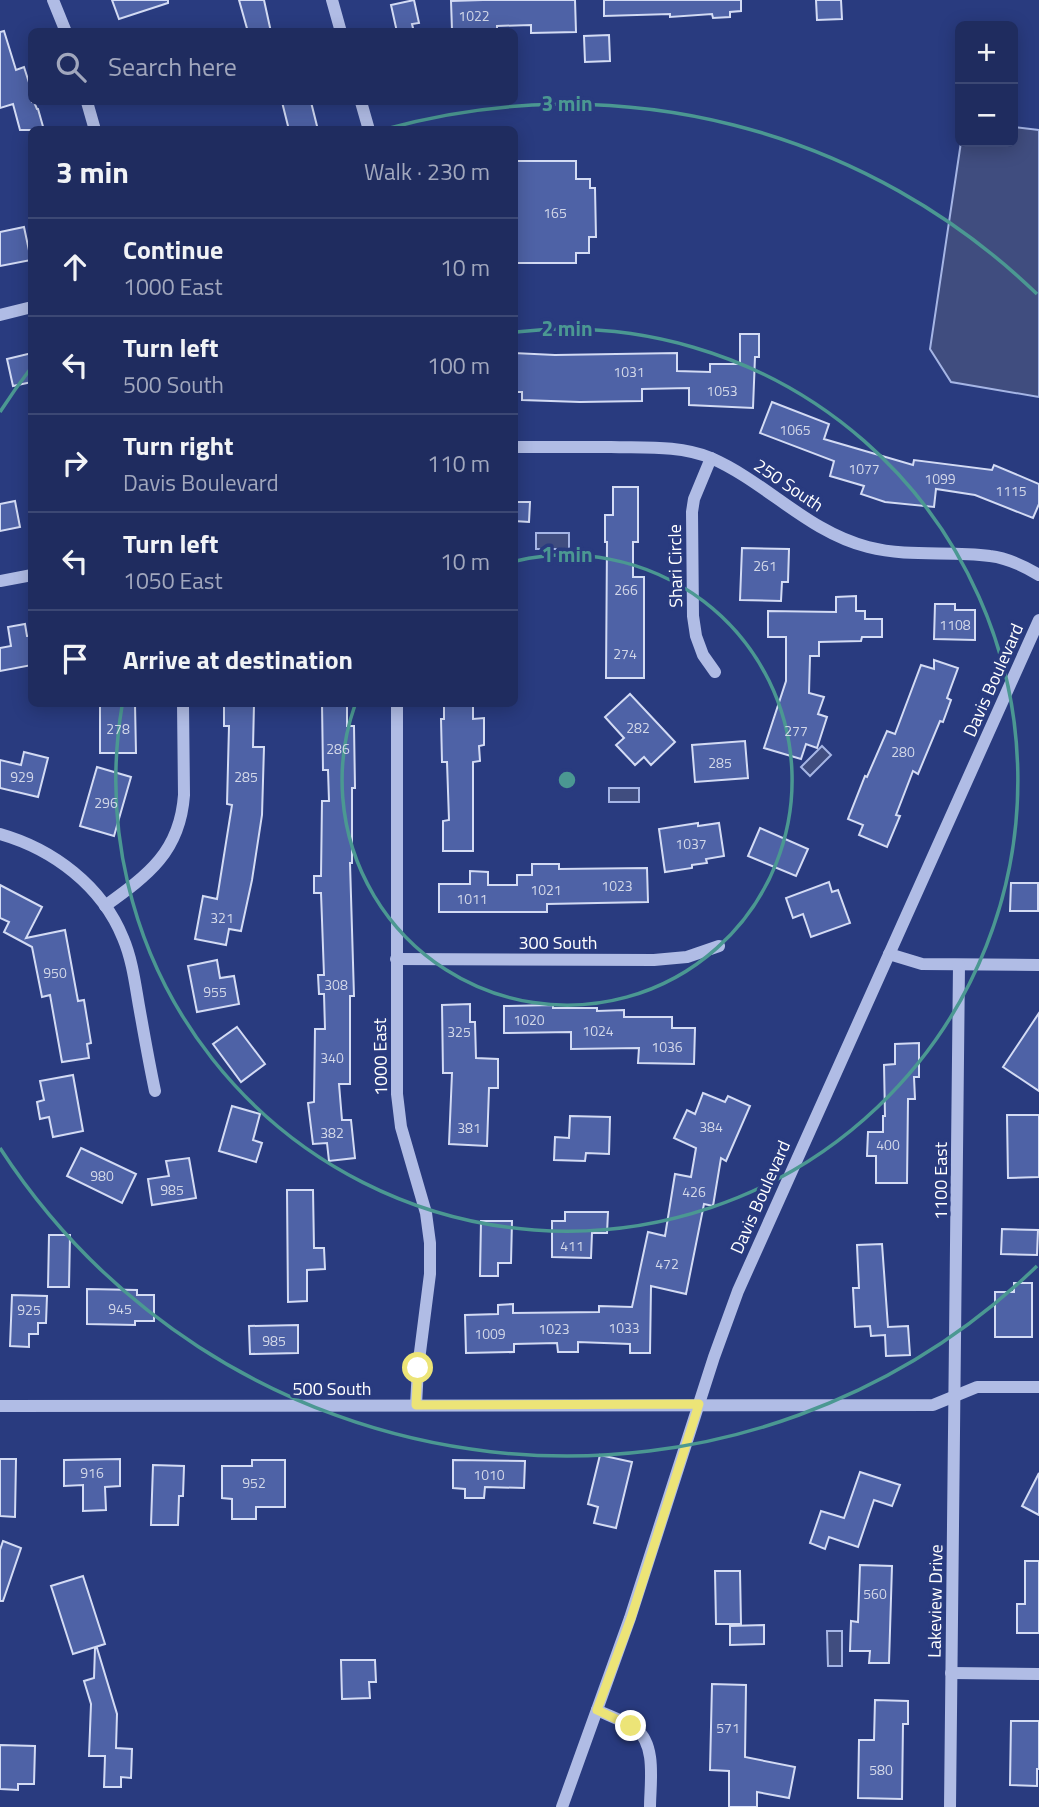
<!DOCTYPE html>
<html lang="en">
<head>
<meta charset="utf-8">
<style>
  :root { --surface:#1f2c5f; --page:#2c3868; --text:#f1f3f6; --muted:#a1a7bd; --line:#3c4874 }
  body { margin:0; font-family:"Titillium Web",sans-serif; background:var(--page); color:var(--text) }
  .controls { position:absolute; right:21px; top:21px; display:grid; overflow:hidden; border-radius:10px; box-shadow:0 4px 18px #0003 }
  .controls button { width:63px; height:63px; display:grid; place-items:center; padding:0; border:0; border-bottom:2px solid var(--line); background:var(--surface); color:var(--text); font:35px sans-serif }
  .stop { position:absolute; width:21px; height:21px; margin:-16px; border:5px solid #ece477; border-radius:50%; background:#fff }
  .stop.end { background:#ece477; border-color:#fff; box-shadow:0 2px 7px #0008 }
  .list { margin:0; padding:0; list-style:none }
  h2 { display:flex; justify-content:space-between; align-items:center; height:91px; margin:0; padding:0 28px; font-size:30px }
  h2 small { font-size:23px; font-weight:400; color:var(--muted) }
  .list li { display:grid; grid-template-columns:46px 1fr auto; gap:21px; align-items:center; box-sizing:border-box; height:98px; padding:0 28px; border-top:2px solid var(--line) }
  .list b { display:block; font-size:26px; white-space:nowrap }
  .list p { margin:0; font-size:23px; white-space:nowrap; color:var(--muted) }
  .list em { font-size:23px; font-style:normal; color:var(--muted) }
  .icon { flex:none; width:38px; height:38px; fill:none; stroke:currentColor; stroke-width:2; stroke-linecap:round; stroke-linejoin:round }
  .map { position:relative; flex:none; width:1039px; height:1807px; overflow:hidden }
  .search { position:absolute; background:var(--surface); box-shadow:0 4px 18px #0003; left:28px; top:28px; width:490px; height:77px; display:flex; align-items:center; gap:18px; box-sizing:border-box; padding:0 24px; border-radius:10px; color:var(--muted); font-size:26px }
  .panel { position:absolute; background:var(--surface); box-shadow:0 4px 18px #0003; left:28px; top:126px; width:490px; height:581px; border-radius:10px }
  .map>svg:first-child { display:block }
</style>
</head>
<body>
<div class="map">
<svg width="1039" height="1807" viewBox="0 0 1039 1807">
  <rect width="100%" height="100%" fill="#293b7f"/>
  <g fill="#404d7f" stroke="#a5b5e5" stroke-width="2">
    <path d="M1013,127L1039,130V397L951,382L930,349L961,142H1013Z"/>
    <rect x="536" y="533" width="33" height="16"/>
    <path d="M822,746L831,755L810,776L801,767Z"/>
    <rect x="609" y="788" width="30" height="14"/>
    <path d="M827,1631H842V1666H828Z"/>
  </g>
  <g fill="#4e62a6" stroke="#d3dbf4" stroke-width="2">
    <path d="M112,0H168V3L119,19Z"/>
    <path d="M239,0H264L271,32H248Z"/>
    <path d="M414,0L419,23L412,24L414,32H397L391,5Z"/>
    <path d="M483,0H575L576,32L531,33V25L497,26V29L452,30L451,1Z"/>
    <path d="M604,0H741V11L730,12V17L713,18L712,14L670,17V14L604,16Z"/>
    <path d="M816,0H841L842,19L817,20Z"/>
    <path d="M4,31L16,70L24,67L32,92V102H34L37,109H38L44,130H20L13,104L0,108V32Z"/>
    <path d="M609,35L610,61L585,62L584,36Z"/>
    <path d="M282,102H311L318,130H289Z"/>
    <path d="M514,161H576V179H590V188H595L596,237H589V253H576V263H514Z"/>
    <path d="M24,227L31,260L0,266V232Z"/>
    <path d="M740,334H759V357H755L753,408L689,405V388L642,389V401L580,402L522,400V392H514V353L555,355L677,353V371L710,372V364H740Z"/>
    <path d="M32,353V382L13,386L7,359Z"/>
    <path d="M772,402L829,424L824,439L913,465L914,460L992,470L994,465L1039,484V504L1033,518L975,495L936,489L934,507L885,502L861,494L864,486L830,476L834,461L760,433Z"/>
    <path d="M613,487H638V542H633V577H644V678H606L607,542H605V515H613Z"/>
    <path d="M15,501L20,527L0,531V504Z"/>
    <path d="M514,502H530L529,522L514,521Z"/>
    <path d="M742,548L789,549L788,582H782L781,601L740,600Z"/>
    <path d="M856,596V611H865V619H882V637H862L861,641L819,642V656H810L809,693L824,697L818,714L827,717L817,748L806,744L801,759L764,748L786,681V637H768V611L836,612V597Z"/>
    <path d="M935,604H955V610H975V640L934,639Z"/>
    <path d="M25,624L27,636H32V665L0,671V648L11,646L8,627Z"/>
    <path d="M934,660L958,668L947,698L951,700L943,722L940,721L918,774L913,771L896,815L900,816L887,847L859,835L863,825L848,819L865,776L867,777L887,731L895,734L921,665L934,669Z"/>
    <path d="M630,694L675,742L651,765L644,757L635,765L616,745L624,738L605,717Z"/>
    <path d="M100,704H135L136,753H100Z"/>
    <path d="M224,704H254L253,747H264L262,815L252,880L241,931L229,929L226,945L195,939L203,896L217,899L232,805L227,804L229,726H224Z"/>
    <path d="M322,704H347V726H354L355,788H352V863H350L354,996H350V1084H339L342,1120H351L355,1158L329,1161L327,1143L313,1144L308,1103L314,1102L315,1029H325L324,994H319L318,975H324L321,893H314V876H321L322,801H329L328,770H323Z"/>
    <path d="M444,704H473V719L484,718V745L479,746L480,761L473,762V851H443V821L449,820L447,762H442L441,719H444Z"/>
    <path d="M745,741L748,778L695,782L692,745Z"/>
    <path d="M24,752L48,758L38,797L0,788V760L21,765Z"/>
    <path d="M97,767L131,777L114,836L80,826Z"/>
    <path d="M698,823V826L719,823L724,856L706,859L707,863L692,865V868L665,872L659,829Z"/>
    <path d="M760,828L808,849L796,876L748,856Z"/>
    <path d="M532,864H559V869L647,868L648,902L547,904V912H439V884H470V871L488,872V885H517V875H532Z"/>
    <path d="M829,882L832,892L838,890L850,923L811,937L803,914L793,918L786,898Z"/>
    <path d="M1011,883H1038V911H1010Z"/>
    <path d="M0,885L42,907L26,938L65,930L78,1001L84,1000L91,1043L87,1044L89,1058L62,1062L50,995L42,997L32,947L4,932L9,922L0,918Z"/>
    <path d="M217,960L220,978L234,976L239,1004L197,1012L188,966Z"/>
    <path d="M470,1004V1022H475L476,1058L498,1059V1088H489L487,1146L449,1144L452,1073H443L442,1005Z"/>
    <path d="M553,1005V1008H597V1011L624,1010V1017H672V1028H695L694,1064L638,1063L639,1048L571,1049V1032L504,1033V1006Z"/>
    <path d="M1039,1013V1091L1003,1067Z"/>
    <path d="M237,1027L265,1064L241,1082L213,1044Z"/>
    <path d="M919,1043V1077H914L915,1099H908L907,1183H876V1156H867L868,1132H883V1116H885L884,1065L895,1064V1044Z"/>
    <path d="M73,1075L83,1131L53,1137L49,1117L40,1119L37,1102L44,1100L40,1081Z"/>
    <path d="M703,1093L725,1102L728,1096L750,1106L726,1161L721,1158L713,1206L704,1204L686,1294L651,1286L650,1353H630V1344L578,1342V1352H558L557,1343L514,1344V1352L466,1353L465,1315L498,1314V1305L513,1304V1313L599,1312V1306L632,1307L648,1232L665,1236L675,1174L691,1177L696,1148L674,1138L687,1110L695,1114Z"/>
    <path d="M232,1106L260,1114L253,1140L262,1143L256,1162L219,1151Z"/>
    <path d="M1007,1115H1039V1177L1008,1178Z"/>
    <path d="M570,1116L610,1117L609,1154L586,1153L585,1161L554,1160L555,1137L569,1138Z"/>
    <path d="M81,1148L136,1174L122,1203L67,1176Z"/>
    <path d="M189,1158L196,1198L152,1205L148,1179L169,1176L166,1161Z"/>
    <path d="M287,1190H313L314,1248H324L325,1269L307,1270V1301L288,1302Z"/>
    <path d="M565,1212H608L607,1233H592L591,1258L552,1257V1221H565Z"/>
    <path d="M481,1221H512L511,1263H498V1276H480Z"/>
    <path d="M1002,1229L1038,1230L1037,1255L1001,1254Z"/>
    <path d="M49,1235H70L69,1287H48Z"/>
    <path d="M882,1244L888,1327L908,1326L910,1355L886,1356L885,1335L871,1336L870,1326L855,1327L853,1288H859L857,1245Z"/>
    <path d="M1014,1283H1032V1337H995V1292H1014Z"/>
    <path d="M87,1289L137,1290V1295H154V1321H135V1325L87,1324Z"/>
    <path d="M12,1295L47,1296L46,1323H38V1334H29V1347L10,1346Z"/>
    <path d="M298,1325V1353L250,1354L249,1326Z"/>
    <path d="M600,1455L632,1462L616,1528L594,1523L598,1507L588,1504Z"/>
    <path d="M0,1459H16L15,1517L0,1516Z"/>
    <path d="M120,1459V1486L105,1487L106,1510L83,1511V1485L64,1486V1460Z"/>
    <path d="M252,1460H285V1507H256V1519H232V1499L222,1498V1466H252Z"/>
    <path d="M453,1460L525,1461L524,1488L485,1487L484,1498H465V1489L453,1488Z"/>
    <path d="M153,1465L184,1466L183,1496H179L178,1525H151Z"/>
    <path d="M860,1472L900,1485L892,1506L874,1500L858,1547L829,1537L825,1549L810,1543L821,1511L844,1518Z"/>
    <path d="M1039,1473V1515L1022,1506Z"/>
    <path d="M3,1541L21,1548L3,1601H0V1550Z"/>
    <path d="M1025,1561H1039V1633H1017V1604H1025Z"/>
    <path d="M860,1565L892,1566L889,1663H869L870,1651H850L851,1621L858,1622Z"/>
    <path d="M715,1571H740L741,1624H716Z"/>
    <path d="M83,1576L105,1644L73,1654L51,1586Z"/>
    <path d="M764,1625V1644L730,1645V1626Z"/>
    <path d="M95,1648H97L117,1714L116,1748L132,1749L131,1778L121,1777V1787H104L105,1756H89L91,1704L84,1681L94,1678Z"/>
    <path d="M341,1660H375L376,1682H369L370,1698L342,1699Z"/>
    <path d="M712,1684L746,1685L745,1757L795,1767L789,1798L757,1792V1807H729V1771L710,1770Z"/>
    <path d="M875,1700L908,1701V1724H903L902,1799L858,1798L859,1740H874Z"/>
    <path d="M1011,1721H1039V1769H1037V1786L1010,1785Z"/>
    <path d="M0,1745L35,1746L34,1784H18V1790L0,1789Z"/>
  </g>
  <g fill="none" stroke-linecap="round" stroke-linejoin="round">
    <g stroke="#b0bce5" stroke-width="12">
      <path d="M53,0L66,32"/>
      <path d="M332,0L341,32"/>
      <path d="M87,102L95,130"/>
      <path d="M361,102L369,130"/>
      <path d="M0,315L32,307"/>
      <path d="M514,447C547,447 579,447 611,447C644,448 679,445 711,458C766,482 808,532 868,547C911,558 948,550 990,556C1008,558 1024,566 1039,575"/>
      <path d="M711,458L694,499L692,512L693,616L696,636L703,655L715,672"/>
      <path d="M0,581L32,575"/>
      <path d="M397,704V1094L401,1127L426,1213L430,1243V1274L418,1368L416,1405"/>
      <path d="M0,834C53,849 102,886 123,938C132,959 135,983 139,1006C144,1034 149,1063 155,1091"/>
      <path d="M105,906C148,875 180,852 184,795L183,704"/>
      <path d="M889,954L922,964L1039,965"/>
      <path d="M396,959L654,960L687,957L719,946"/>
      <path d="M0,1406L933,1405L977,1387H1039"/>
      <path d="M951,1673L1039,1674"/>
      <path d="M597,1710C609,1716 625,1721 636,1729C657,1745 650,1784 650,1807"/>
      <path d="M562,1807L630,1618L714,1357L738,1291L1039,620"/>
      <path d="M950,1807L959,965"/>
    </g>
  </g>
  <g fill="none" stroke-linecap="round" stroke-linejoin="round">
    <path stroke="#ece477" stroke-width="9" d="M418,1368L416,1405L699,1404L631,1618L597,1710L631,1726"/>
  </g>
  <g fill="none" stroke="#4b9892" stroke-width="3.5">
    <path d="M516 561A225 225 0 1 1 355 705"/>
    <path d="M516 332A451 451 0 1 1 122 706"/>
    <path d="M1037 1266A676 676 0 0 1 0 1148M0 412A676 676 0 0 1 31 368M386 129A676 676 0 0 1 1037 294"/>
  </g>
  <g text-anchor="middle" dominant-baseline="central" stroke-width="7" stroke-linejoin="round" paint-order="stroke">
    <g font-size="14" fill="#d3d8e9">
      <text x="474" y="15">1022</text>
      <text x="555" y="212">165</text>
      <text x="629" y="371">1031</text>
      <text x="722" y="390">1053</text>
      <text x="795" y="429">1065</text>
      <text x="864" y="468">1077</text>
      <text x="940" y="478">1099</text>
      <text x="1011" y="490">1115</text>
      <text x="765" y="565">261</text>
      <text x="626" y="589">266</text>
      <text x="955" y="624">1108</text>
      <text x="625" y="653">274</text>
      <text x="638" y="727">282</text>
      <text x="118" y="728">278</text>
      <text x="796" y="730">277</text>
      <text x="338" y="748">286</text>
      <text x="903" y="751">280</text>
      <text x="720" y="762">285</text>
      <text x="22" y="776">929</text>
      <text x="246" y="776">285</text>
      <text x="106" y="802">296</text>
      <text x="691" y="843">1037</text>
      <text x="617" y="885">1023</text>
      <text x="546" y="889">1021</text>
      <text x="472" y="898">1011</text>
      <text x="222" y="917">321</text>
      <text x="55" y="972">950</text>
      <text x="336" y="984">308</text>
      <text x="215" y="991">955</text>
      <text x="529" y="1019">1020</text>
      <text x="598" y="1030">1024</text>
      <text x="459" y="1031">325</text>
      <text x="667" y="1046">1036</text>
      <text x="332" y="1057">340</text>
      <text x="711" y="1126">384</text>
      <text x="469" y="1127">381</text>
      <text x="332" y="1132">382</text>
      <text x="888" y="1144">400</text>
      <text x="102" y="1175">980</text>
      <text x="172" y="1189">985</text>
      <text x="694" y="1191">426</text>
      <text x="572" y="1245">411</text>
      <text x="667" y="1263">472</text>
      <text x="120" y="1308">945</text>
      <text x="29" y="1309">925</text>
      <text x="624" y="1327">1033</text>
      <text x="554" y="1328">1023</text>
      <text x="490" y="1333">1009</text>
      <text x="274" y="1340">985</text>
      <text x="92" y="1472">916</text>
      <text x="489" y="1474">1010</text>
      <text x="254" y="1482">952</text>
      <text x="875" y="1593">560</text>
      <text x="728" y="1727">571</text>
      <text x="881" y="1769">580</text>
    </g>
    <g font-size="18" fill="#fff" stroke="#293b7f">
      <text transform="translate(789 485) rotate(34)">250 South</text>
      <text transform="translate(675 566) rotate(-91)">Shari Circle</text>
      <text transform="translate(993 680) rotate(-66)">Davis Boulevard</text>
      <text x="558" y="942">300 South</text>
      <text transform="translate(380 1057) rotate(-91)">1000 East</text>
      <text transform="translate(940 1181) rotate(-90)">1100 East</text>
      <text transform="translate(760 1197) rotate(-66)">Davis Boulevard</text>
      <text x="332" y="1388">500 South</text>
      <text transform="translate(935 1601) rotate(-89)">Lakeview Drive</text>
    </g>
  </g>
  <circle cx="567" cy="780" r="10" fill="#4b9892" stroke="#293b7f" stroke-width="3.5"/>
  <g font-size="21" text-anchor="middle" font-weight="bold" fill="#4b9892" stroke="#293b7f" stroke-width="7" stroke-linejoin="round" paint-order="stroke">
    <text x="567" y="111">3 min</text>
    <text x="567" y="336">2 min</text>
    <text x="567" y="562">1 min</text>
  </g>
</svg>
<div class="controls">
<button>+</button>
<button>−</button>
</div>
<div class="stop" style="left:418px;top:1368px"></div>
<div class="stop end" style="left:631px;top:1726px"></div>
<div class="search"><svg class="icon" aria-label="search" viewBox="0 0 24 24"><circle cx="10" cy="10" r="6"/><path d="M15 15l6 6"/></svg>Search here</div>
<section class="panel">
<h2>3 min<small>Walk · 230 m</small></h2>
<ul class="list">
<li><svg class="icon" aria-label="ahead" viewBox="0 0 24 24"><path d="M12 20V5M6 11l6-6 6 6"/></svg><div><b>Continue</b><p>1000 East</p></div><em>10 m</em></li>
<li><svg class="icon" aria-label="left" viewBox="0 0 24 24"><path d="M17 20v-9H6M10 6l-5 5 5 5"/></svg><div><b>Turn left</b><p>500 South</p></div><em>100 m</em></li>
<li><svg class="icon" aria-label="right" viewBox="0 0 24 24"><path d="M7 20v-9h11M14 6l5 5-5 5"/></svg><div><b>Turn right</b><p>Davis Boulevard</p></div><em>110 m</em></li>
<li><svg class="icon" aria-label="left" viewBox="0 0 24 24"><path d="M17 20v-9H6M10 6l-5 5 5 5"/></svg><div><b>Turn left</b><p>1050 East</p></div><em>10 m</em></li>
<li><svg class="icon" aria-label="arrive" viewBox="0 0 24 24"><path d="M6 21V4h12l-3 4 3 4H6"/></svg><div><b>Arrive at destination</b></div></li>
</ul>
</section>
</div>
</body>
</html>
